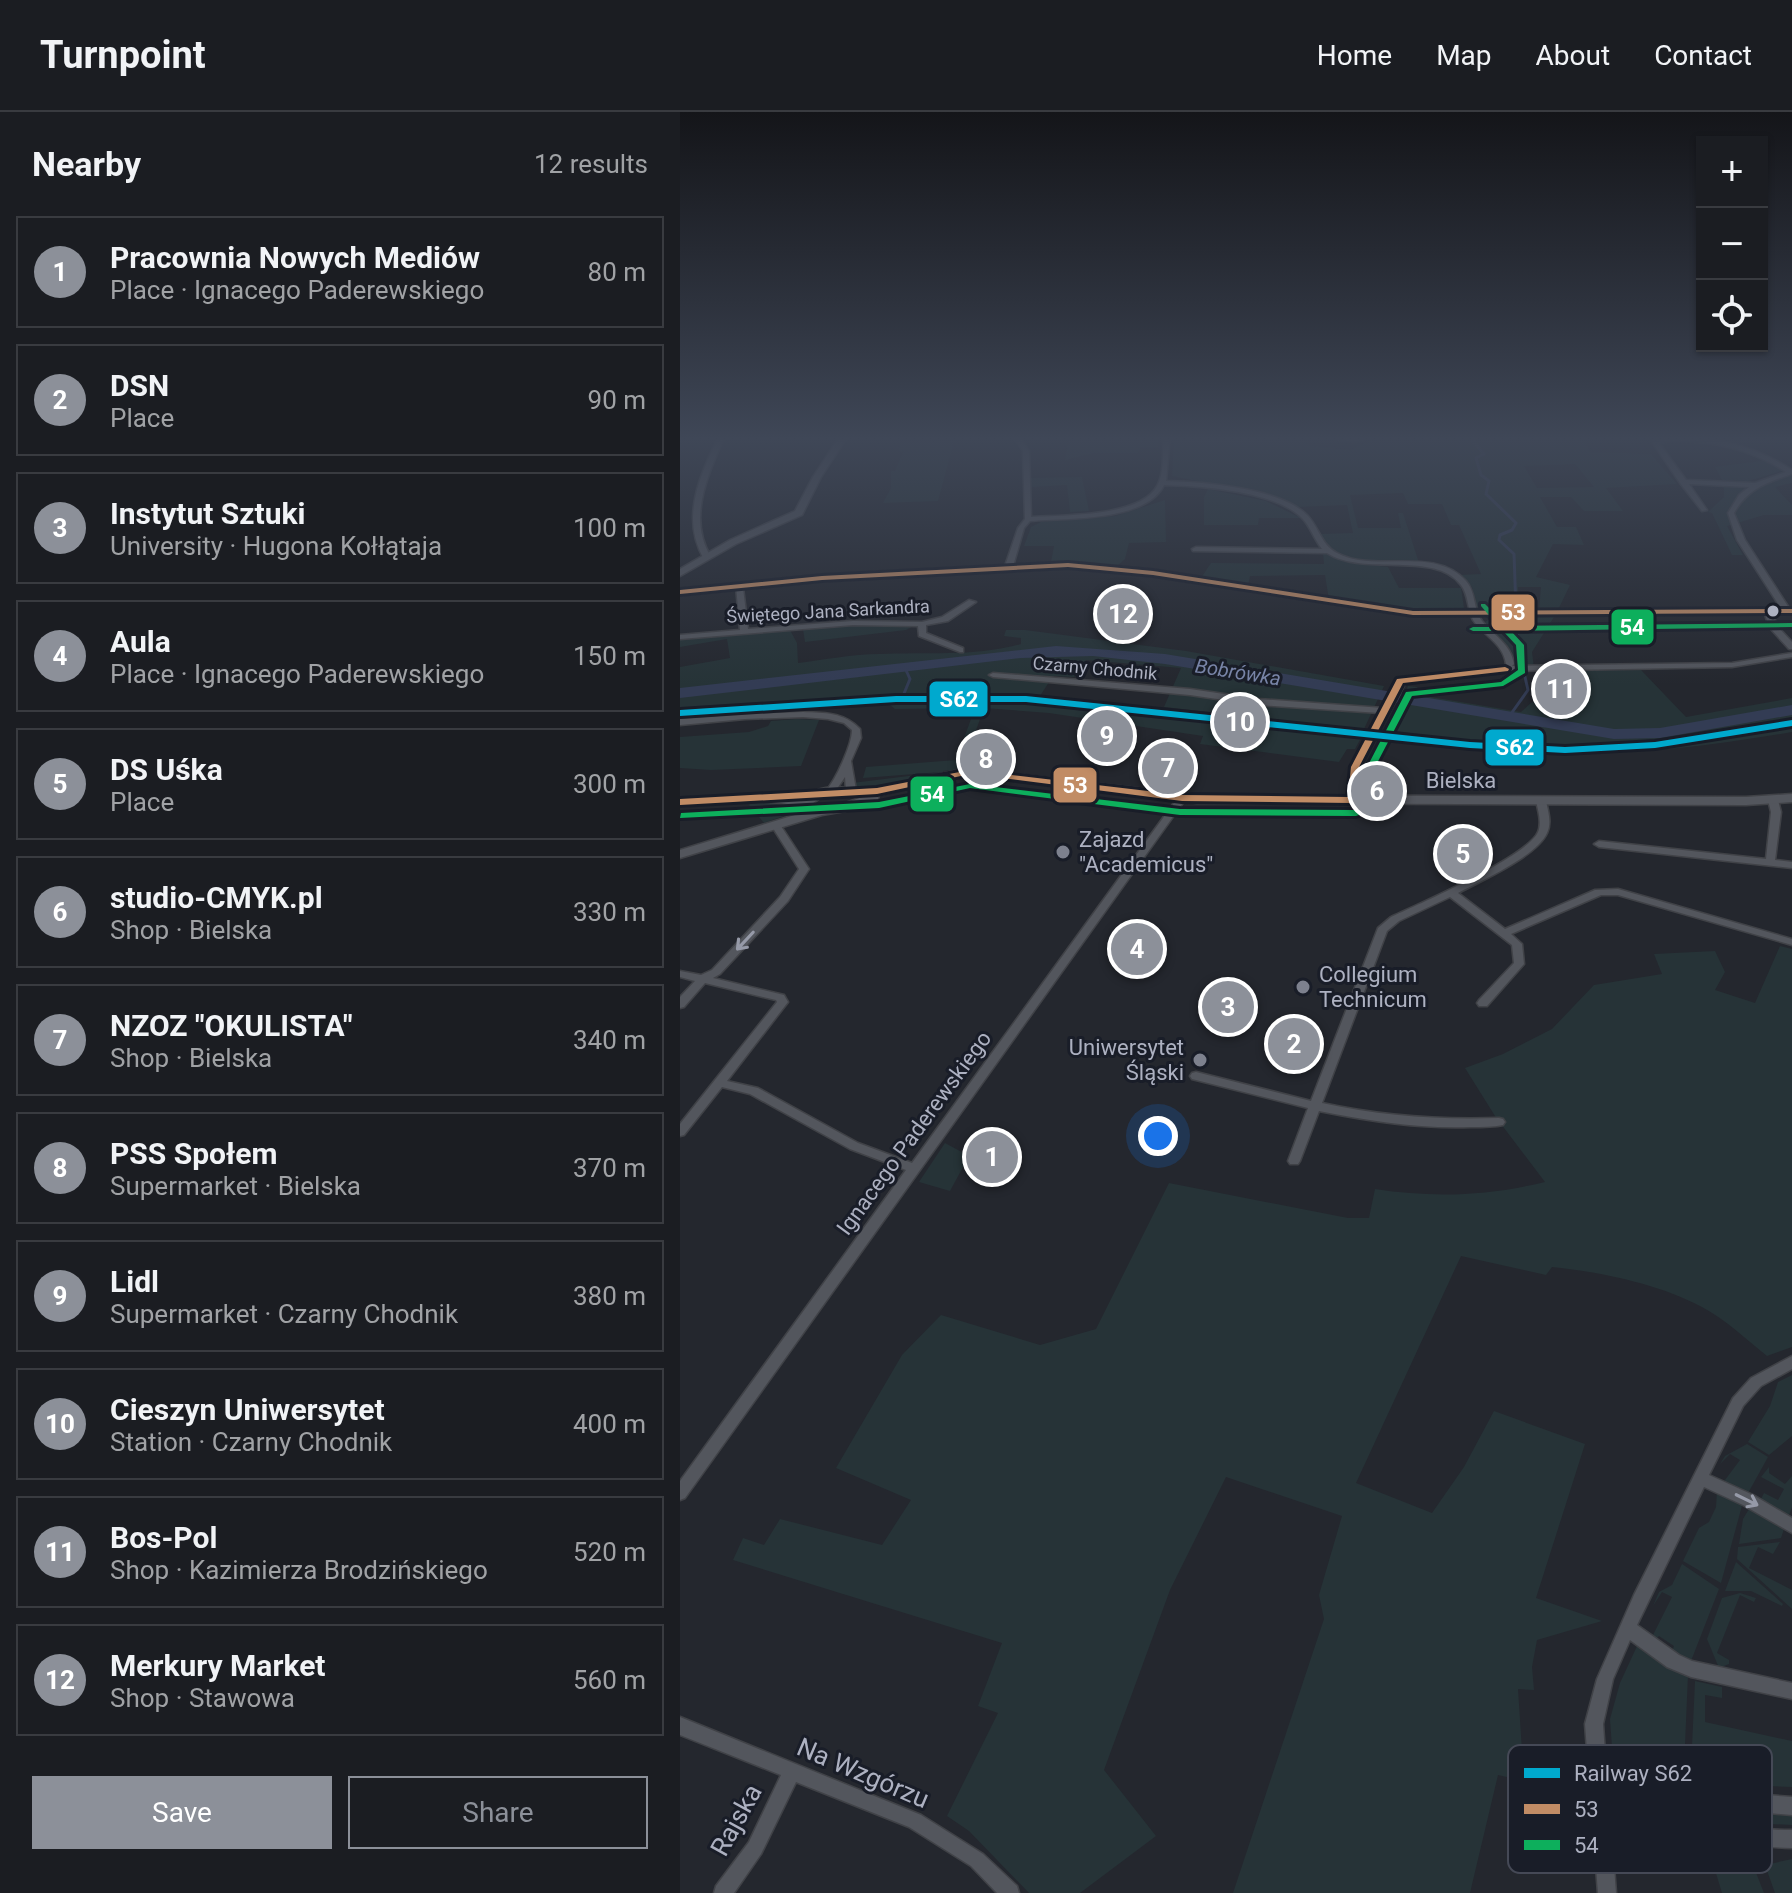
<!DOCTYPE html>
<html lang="en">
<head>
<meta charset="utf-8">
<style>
  :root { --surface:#1b1d22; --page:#282a2f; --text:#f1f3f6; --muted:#a0a2a5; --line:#393b40; --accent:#8c9099 }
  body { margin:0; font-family:Roboto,sans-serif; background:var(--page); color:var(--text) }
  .controls { position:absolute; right:24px; top:24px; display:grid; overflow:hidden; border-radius:0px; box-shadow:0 2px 6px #0004 }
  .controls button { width:72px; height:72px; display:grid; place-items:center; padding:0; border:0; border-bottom:2px solid var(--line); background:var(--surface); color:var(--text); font:40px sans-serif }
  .you { position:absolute; left:478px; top:1024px; width:28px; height:28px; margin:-20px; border:6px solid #fff; border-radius:50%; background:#1a73e8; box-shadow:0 0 0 12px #1a73e833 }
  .badge { display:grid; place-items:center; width:52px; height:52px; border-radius:50%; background:var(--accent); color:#fff; font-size:26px; font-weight:700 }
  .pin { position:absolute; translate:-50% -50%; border:4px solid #fff; box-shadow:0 2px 8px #0006 }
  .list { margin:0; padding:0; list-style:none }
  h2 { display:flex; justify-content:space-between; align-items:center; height:104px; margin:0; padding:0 32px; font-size:34px }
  h2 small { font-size:26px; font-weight:400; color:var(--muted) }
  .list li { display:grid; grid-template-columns:52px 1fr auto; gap:24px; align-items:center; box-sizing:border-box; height:112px; margin:0 16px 16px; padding:0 16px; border:2px solid var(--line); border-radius:0px }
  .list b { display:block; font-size:30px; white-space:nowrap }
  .list p { margin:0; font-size:26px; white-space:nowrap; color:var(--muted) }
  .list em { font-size:26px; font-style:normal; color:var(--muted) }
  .actions { display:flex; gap:16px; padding:24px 32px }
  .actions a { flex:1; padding:18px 0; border:2px solid var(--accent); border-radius:0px; text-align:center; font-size:28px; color:var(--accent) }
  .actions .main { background:var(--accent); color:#fff }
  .icon { flex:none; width:44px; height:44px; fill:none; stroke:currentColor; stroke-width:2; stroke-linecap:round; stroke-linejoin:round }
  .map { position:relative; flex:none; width:1112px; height:1781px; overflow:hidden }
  header { display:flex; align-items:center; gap:48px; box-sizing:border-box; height:112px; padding:0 40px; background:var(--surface); border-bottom:2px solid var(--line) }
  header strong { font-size:38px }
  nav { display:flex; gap:44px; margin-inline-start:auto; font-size:28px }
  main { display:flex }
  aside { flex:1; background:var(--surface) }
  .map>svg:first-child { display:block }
</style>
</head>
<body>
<header>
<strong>Turnpoint</strong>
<nav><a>Home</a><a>Map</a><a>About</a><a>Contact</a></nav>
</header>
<main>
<aside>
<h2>Nearby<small>12 results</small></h2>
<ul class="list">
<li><span class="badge">1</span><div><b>Pracownia Nowych Mediów</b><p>Place · Ignacego Paderewskiego</p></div><em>80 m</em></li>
<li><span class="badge">2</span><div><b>DSN</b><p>Place</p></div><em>90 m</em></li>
<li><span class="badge">3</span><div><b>Instytut Sztuki</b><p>University · Hugona Kołłątaja</p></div><em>100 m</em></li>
<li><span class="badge">4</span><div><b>Aula</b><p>Place · Ignacego Paderewskiego</p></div><em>150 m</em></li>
<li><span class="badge">5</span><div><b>DS Uśka</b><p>Place</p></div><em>300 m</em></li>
<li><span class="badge">6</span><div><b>studio-CMYK.pl</b><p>Shop · Bielska</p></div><em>330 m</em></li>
<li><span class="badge">7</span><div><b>NZOZ &quot;OKULISTA&quot;</b><p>Shop · Bielska</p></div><em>340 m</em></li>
<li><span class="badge">8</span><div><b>PSS Społem</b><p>Supermarket · Bielska</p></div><em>370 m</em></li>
<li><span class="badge">9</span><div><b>Lidl</b><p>Supermarket · Czarny Chodnik</p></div><em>380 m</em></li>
<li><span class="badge">10</span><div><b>Cieszyn Uniwersytet</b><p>Station · Czarny Chodnik</p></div><em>400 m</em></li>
<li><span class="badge">11</span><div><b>Bos-Pol</b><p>Shop · Kazimierza Brodzińskiego</p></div><em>520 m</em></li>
<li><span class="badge">12</span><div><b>Merkury Market</b><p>Shop · Stawowa</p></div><em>560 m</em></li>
</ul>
<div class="actions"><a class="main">Save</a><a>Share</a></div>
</aside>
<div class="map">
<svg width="1112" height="1781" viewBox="0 0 1112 1781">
  <rect width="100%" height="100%" fill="#24272e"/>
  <g fill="#263337" fill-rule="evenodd">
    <path d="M340,324H479L478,335H461L458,341H414L385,348L389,325Z"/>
    <path d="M494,324H628L626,331L631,334L671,338L697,324H902L910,340L971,342L997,372L926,376L943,399H904L891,385H860L877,415H896L904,433L873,432L856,465L890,473L878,498H859L861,475H838L840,499L797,500L792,475L779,463L801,462L779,413H771L762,392H728L723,381L670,383L678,416H721L718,401H723L739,451C705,452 658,457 640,422L673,421L667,393L617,395L565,379L492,364ZM895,352L914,375L857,376L844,354Z"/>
    <path d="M274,329L258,389L203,391L211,376V359H215L223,340L218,339L221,331Z"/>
    <path d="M1088,348L1105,358L1068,369L1042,368L1035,355Z"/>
    <path d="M1112,363V371L1095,375L1112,393V403H1084L1047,414L1063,443H1052L1032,401L1028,400L1044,385V373L1072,378Z"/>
    <path d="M402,365L409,399L390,400L387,373L351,375V366Z"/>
    <path d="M528,377L586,389L621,406H579L578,413H524V385Z"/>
    <path d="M485,388L486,430L449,431L445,447L437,454L371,450L374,434H344L351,415L361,410L435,404Z"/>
    <path d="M643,441L666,450L708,455L719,476H781L784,496L744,499L649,488L645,463L570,464L568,474L521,466L531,451L644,452Z"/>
    <path d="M874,505L852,540L854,556L835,554L832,540L805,510L812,506Z"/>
    <path d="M179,513H235L226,518L125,530L123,517Z"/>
    <path d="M110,518L117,531L118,551C144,548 172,542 199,542C246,540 295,545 341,532V526L324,524L326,518H345L506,539L704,574L684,617L484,595L501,556L406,548L394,565L373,564L360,584H211L0,598V555L50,546L47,527L0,535V526Z"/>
    <path d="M961,558L1006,605L1112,586V607C1036,620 959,635 881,635C824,634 766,626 710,618L728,574L737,575L745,584L841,600L852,590L900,591L893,559Z"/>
    <path d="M279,588L452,598L681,626L675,637H667L659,650L520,632L523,624L369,601L304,596L289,638L297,640L292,656L263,659V660C238,666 195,688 172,671L261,660L183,666L186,655L276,648L295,596L215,597L205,589Z"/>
    <path d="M116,607L139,608L121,654L31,658L0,656V625L69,620L88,614L91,609Z"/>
    <path d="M1112,615V620C991,641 882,650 760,633C889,645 985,636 1112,615Z"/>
    <path d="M102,689L113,692L112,701L84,711L69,693L71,690Z"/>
    <path d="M1100,834L1112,837V1235L1087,1244C1067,1228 1045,1207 1022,1195C979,1172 921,1160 872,1155L866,1163L781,1144L676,1371L752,1401L784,1355L814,1299L905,1332L856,1486L922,1509L857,1528L852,1555L854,1578L838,1577L844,1669L818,1663L790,1781H553L644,1507L639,1483L662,1404L546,1365L490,1478L424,1658L476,1724L400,1781H349L289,1719L267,1704L318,1601L298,1594L322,1531L53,1448L63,1426L84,1433L100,1407L202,1433L231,1388L156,1356L222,1243L261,1203L360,1233L416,1217L489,1071L668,1106H689L695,1077C754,1086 807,1084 865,1070L815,1004L785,956L823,942L872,917L914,873L982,862L974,842L1035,839L1045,860L1035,878L1075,891Z"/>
    <path d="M265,1031L289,1044L270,1079L239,1070Z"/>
    <path d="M1112,1263V1324L1089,1343L1068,1330L1090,1294L1098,1270Z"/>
    <path d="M1067,1332L1088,1345L1067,1383L1042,1372L1060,1348L1050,1342L1040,1352L1045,1344Z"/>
    <path d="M1089,1355V1361L1105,1372L1112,1364V1395L1108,1406L1081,1387L1084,1381L1098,1388L1104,1377L1081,1365Z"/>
    <path d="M1037,1379L1063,1390L1041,1471L1003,1449L1019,1416L1029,1410L1036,1395Z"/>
    <path d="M1069,1397L1104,1417L1101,1426L1059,1432L1063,1407Z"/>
    <path d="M1100,1430L1093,1442L1078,1435L1069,1456L1112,1478V1497L1057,1447L1058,1435Z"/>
    <path d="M1056,1450L1103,1492L1102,1494L1071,1479H1045Z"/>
    <path d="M1002,1452L1039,1477L1011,1549L992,1539L994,1534L979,1524L976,1527L972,1525L992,1485L982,1480L973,1494L979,1480L992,1473Z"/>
    <path d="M1060,1481L1076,1486L1074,1490L1060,1483L1037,1541L1049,1548V1552L1039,1556L1027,1527L1042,1486Z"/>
    <path d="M958,1532L1008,1563L1003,1679L948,1674L934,1664L930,1607L940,1571Z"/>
    <path d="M1015,1569L1042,1575V1586L1025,1583V1610L1112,1629V1675L1022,1671L1020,1679L1010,1678Z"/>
    <path d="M1054,1699L1112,1701V1713L1070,1711Z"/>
    <path d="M1112,1747V1781H1095L1085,1753Z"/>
    <path d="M1073,1753L1084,1781H1042L1035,1758Z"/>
  </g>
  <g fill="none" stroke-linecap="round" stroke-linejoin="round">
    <g stroke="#333c54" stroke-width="3">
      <path d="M789,324L804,342L796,346L801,363L809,369L806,382L836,411L832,418L820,423L819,428L834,442L836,498"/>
      <path d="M223,584L230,567L225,556"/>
      <path d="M828,606L848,578L838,534L837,508"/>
    </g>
    <path fill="#333c54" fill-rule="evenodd" d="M376,534L485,542L934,617L980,616L1112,593V603L980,626L934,627L485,552L413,544L341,546L0,586V576Z"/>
    <defs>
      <g id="minor">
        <path d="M39,324H45C28,362 7,406 31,445L27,447H24C0,406 20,363 39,324Z"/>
        <path d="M333,324H339L349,339L351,405C382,403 461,405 477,374C485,360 482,340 484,324H490L486,369C523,370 600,376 627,403C639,415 641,433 657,441C696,462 753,433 786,469C796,480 793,497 802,509C813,523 831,532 834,552L832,554L1052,551L1112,541V545L1052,555L825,559L726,570L679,655L677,688L672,691L669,690L667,688L671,655L700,601L578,593L510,583L313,565L309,563L313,561L510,577L578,587L703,596L720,566L823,555L826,552C823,531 804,524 793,508C787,497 789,483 781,473C755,438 684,465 647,441L513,439L512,437L516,435L642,437C634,427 630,414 622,406C595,379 521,374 484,373C466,410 386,406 350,409L344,416L333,454L326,456L325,454L338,416L345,407L343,339Z"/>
        <path d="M635,324L675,326L693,324L675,330Z"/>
        <path d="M968,324H974L976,328C1024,320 1072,332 1112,358V362C1088,370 1067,377 1054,401L1065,428L1111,499L1110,501H1104L1057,428L1048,401L1059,383L1069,375L1009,372L1027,398L1022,399L1000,371ZM991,329C1032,328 1071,337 1106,360L1075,371L1006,368L979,331Z"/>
        <path d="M56,474L63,476L68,517L173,509L242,510L262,505L289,488L296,490L268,509L246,513V521L283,536V540H280L239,524L238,514L173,513L0,527V523L60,518Z"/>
        <path d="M1085,497L1092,499L1097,514L1112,530V537H1109L1089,515L1084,499Z"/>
        <path d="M123,600C145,601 164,600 180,617L181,626L171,649L176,678L174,680L171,681L166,678L165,665L154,681H148L146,679C156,667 172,633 172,618L164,611L148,607L123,605L65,607L0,613V607L65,602Z"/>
        <path d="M502,683L505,684V688L5,1386L0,1388V1369L226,1058L170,1037L70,982L42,975L4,1023L0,1024V1012L97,890L96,888L25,871L4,895L0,896V885L15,869L0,865V859L21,863L32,858L100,785L119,757L91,713L93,711H99L129,757L108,789L40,862L33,866L104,883L108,890L47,969L78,976L178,1031L232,1051L499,684Z"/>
        <path d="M1093,685L1098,688L1101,700L1095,748L1112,750V756L919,735L914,732L919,729L1086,747L1091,700L1088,688Z"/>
        <path d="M861,686L866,689C868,699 872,711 867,721C857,744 801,769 778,781L825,817L915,778L938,777L1112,827V833L938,783H921L831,822L842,832L844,852L807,894H799L797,891L799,888L834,851L832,833L770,785L719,809L707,819L642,991C701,1004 759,1008 819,1006L823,1007L825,1010L823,1013C813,1015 802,1015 791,1015C740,1017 689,1009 639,999L620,1049L618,1052H610L608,1049L628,996L512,967L510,964L512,961L516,960L631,989L698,816L711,805C739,792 847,745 858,720C862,711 858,698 856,689Z"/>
        <path d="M1112,1244V1257L1081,1274L1063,1294L1029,1363L1073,1383L1112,1406V1421L1063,1393L1024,1375L957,1513L999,1543L1012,1549L1112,1571V1587L1011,1565L987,1555L950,1528L933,1567L923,1612L927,1671L1112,1685V1703L1054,1698C1068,1718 1090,1718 1112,1718V1736C1078,1735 1048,1732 1035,1697L929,1689L936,1781H918L905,1612L917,1567L954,1483L1053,1286L1071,1266Z"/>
        <path d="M0,1605L241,1703L303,1742L337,1774L339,1781H317L291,1754L229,1715L116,1670L81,1742L54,1781H34L36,1774L69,1730L101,1663L0,1623Z"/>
      </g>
      <g id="tertiary">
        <path d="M160,324H168L141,365L122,403L56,432L0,464V457L50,428L115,399L133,365Z"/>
        <path d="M388,450L473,458L733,498L1112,496V502L733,504L473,464L388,456L142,469L0,483V477L142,463Z"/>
        <path d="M290,657L517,683L1066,685L1112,682V690L1066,693L517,691L290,663L264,667L199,683L198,687L165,699L142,703L0,746V738L128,699C96,682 37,692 0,694V686L79,682L123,687C143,668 166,678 190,677C224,677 256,659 290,657ZM157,681L185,684C167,690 150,700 132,692L141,685Z"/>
      </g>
    </defs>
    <use href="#minor" stroke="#404247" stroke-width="3"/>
    <use href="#tertiary" stroke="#404247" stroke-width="3"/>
    <use href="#minor" fill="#53565d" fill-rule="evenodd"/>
    <use href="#tertiary" fill="#53565d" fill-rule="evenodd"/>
    <defs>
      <g id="bus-1">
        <path d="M388,451L473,459L733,499L1112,497V501L733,503L473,463L388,455L142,468L0,482V478L142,464Z"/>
        <path d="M825,555L829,557L828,559L723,571L679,655L676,688L672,691L502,689L290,662L197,682L0,693V687L197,676L290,658L502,683L668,685L671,655L717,567Z"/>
      </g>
      <path id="bus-2" d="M801,492H805L827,514L1112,511V515L831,519L844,533L845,561L823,574L732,584L693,659L689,692L679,703L676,704L500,703L290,676L199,696L0,706L1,701L199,690L290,672L500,697L674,698L681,691L685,659L726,580L821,570L838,558L836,533L823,519H793L789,517L793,515H819L801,494Z"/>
    </defs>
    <use href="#bus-1" stroke="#191d28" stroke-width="6"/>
    <use href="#bus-2" stroke="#191d28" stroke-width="6"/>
    <use href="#bus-1" fill="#c18c65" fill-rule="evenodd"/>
    <use href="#bus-2" fill="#0daf5c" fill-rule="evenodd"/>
    <defs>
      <path id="rail-1" d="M216,584H346L790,630L885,635L975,630L1112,608V614L975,636L885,641L790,636L346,590H216L0,604V598Z"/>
    </defs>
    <use href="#rail-1" stroke="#191d28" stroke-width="6"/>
    <use href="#rail-1" fill="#00a9ce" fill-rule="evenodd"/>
  </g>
  <defs><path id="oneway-shaft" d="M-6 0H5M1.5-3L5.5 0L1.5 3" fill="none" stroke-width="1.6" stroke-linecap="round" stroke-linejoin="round" transform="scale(2)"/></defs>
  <g stroke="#969aa8">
    <use href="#oneway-shaft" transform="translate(65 829) rotate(133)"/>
    <use href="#oneway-shaft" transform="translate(1067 1388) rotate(26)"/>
  </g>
  <linearGradient id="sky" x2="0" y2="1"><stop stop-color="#141519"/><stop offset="0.57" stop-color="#3f4757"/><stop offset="1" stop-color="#3f4757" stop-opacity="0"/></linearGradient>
  <rect width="1112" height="573" fill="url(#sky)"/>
  <circle fill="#adb1c1" stroke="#191d28" stroke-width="3" cx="1093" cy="499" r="7"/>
  <g fill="#7d818e" stroke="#191d28" stroke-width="3">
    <circle cx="383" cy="740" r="8"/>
    <circle cx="623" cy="875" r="8"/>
    <circle cx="520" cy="948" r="8"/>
  </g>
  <g text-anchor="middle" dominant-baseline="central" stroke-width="6" stroke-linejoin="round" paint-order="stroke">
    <g font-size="18" fill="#adb1c1" stroke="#191d28">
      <text transform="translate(148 499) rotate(-3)">Świętego Jana Sarkandra</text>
      <text transform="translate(415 556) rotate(5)">Czarny Chodnik</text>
    </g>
    <g font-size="20" font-style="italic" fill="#7884a7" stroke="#191d28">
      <text transform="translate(558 560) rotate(9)">Bobrówka</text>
    </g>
    <g font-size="22" fill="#adb1c1" stroke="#191d28">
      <text x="781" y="668">Bielska</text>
      <text transform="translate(234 1021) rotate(-54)">Ignacego Paderewskiego</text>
    </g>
    <g font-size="22" fill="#adb1c1" stroke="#191d28" text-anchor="start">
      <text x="399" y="727">Zajazd<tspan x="399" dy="25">"Academicus"</tspan></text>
      <text x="639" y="862">Collegium<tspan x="639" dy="25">Technicum</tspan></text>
      <text x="504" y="935" text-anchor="end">Uniwersytet<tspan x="504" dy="25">Śląski</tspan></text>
    </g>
    <g font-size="26" fill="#adb1c1" stroke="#191d28">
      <text transform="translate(183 1661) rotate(23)">Na Wzgórzu</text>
      <text transform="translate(56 1708) rotate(-61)">Rajska</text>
    </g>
  </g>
  <rect x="828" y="1633" width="264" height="128" rx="12" fill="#191d28" stroke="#454956" stroke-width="2"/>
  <rect x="844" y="1656" width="36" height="10" fill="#00a9ce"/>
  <rect x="844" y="1692" width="36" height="10" fill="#c18c65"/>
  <rect x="844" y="1728" width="36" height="10" fill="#0daf5c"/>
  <g font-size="22" fill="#adb1c1">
    <text x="894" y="1669">Railway S62</text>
    <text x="894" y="1705">53</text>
    <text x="894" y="1741">54</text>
  </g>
  <g stroke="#191d28" stroke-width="3">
    <rect x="810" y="481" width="46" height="39" rx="8" fill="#c18c65"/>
    <rect x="930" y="496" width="45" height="38" rx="8" fill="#0daf5c"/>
    <rect x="248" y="568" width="61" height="38" rx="8" fill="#00a9ce"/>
    <rect x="804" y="616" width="61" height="39" rx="8" fill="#00a9ce"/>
    <rect x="372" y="654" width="46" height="38" rx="8" fill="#c18c65"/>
    <rect x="229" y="663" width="46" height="38" rx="8" fill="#0daf5c"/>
  </g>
  <g font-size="22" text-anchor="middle" font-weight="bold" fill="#fff">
    <text x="833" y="508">53</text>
    <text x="952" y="523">54</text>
    <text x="279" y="595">S62</text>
    <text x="835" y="643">S62</text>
    <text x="395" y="681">53</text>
    <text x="252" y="690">54</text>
  </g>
</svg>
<div class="controls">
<button>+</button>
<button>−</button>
<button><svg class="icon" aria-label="locate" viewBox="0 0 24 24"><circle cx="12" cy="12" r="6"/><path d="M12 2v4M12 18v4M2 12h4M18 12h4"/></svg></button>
</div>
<div class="you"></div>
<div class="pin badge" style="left:312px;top:1045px">1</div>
<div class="pin badge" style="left:614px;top:932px">2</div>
<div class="pin badge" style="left:548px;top:895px">3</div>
<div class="pin badge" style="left:457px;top:837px">4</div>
<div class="pin badge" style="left:783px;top:742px">5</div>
<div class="pin badge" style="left:697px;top:679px">6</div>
<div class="pin badge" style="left:488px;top:656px">7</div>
<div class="pin badge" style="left:306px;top:647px">8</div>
<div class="pin badge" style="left:427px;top:624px">9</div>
<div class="pin badge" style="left:560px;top:610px">10</div>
<div class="pin badge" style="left:881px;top:577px">11</div>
<div class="pin badge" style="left:443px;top:502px">12</div>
</div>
</main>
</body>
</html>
